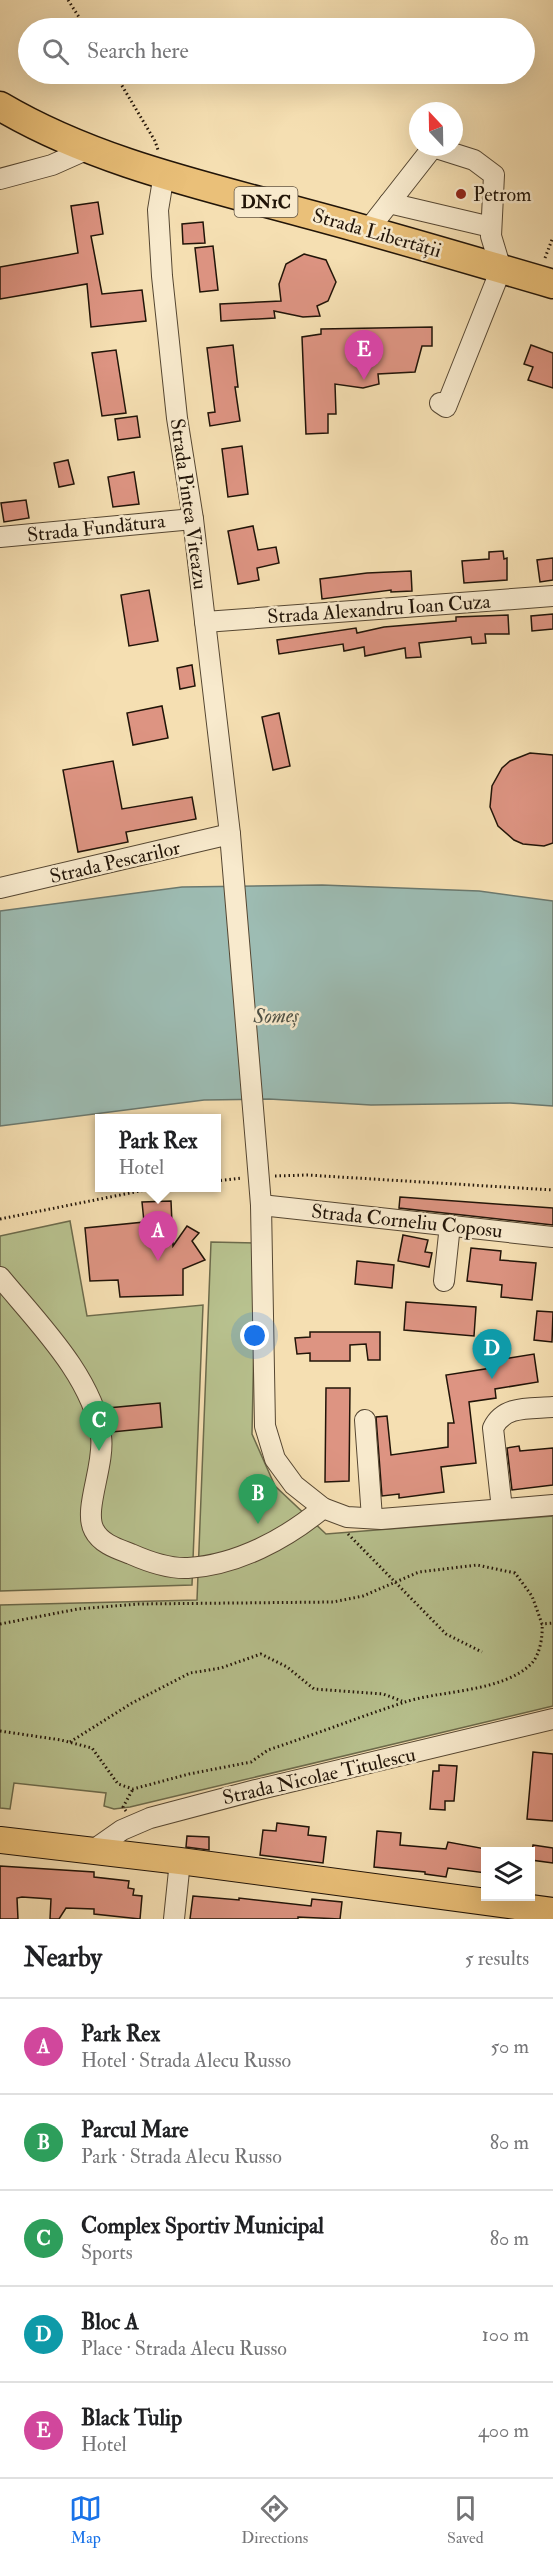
<!DOCTYPE html>
<html lang="en">
<head>
<meta charset="utf-8">
<style>
  :root { --surface:#fff; --page:#f2f2f2; --text:#202124; --muted:#757577; --line:#e0e0e0; --accent:#1a73e8 }
  body { margin:0; font-family:"IM FELL Double Pica",serif; background:var(--page); color:var(--text) }
  .controls { position:absolute; right:18px; bottom:18px; display:grid; overflow:hidden; border-radius:0px; box-shadow:0 6px 24px #0002 }
  .controls button { width:54px; height:54px; display:grid; place-items:center; padding:0; border:0; border-bottom:2px solid var(--line); background:var(--surface); color:var(--text); font:30px sans-serif }
  .compass { position:absolute; left:409px; top:102px; width:54px; height:54px; border-radius:50%; background:var(--surface); box-shadow:0 6px 24px #0002; rotate:338deg }
  .you { position:absolute; left:255px; top:1336px; width:21px; height:21px; margin:-15px; border:4px solid #fff; border-radius:50%; background:#1a73e8; box-shadow:0 0 0 9px #1a73e833 }
  .badge { display:grid; place-items:center; width:39px; height:39px; border-radius:50%; background:var(--accent); color:#fff; font-size:20px; font-weight:700 }
  .pin { position:absolute; translate:-50% -50px; filter:drop-shadow(0 2px 3px #0008) }
  .pin::after { content:''; position:absolute; top:32px; width:21px; height:18px; background:inherit; clip-path:polygon(0 0,100% 0,50% 100%) }
  .popup { position:absolute; left:95px; top:1114px; width:126px; height:78px; box-sizing:border-box; display:grid; place-content:center; border-radius:0px; background:var(--surface); filter:drop-shadow(0 2px 4px #0005); font-size:20px; white-space:nowrap; color:var(--muted) }
  .popup b { font-size:22px; color:var(--text) }
  .popup::after { content:''; position:absolute; left:50%; top:100%; margin-left:-12px; border:12px solid transparent; border-top-color:var(--surface) }
  .list { margin:0; padding:0; list-style:none }
  h2 { display:flex; justify-content:space-between; align-items:center; height:78px; margin:0; padding:0 24px; font-size:26px }
  h2 small { font-size:20px; font-weight:400; color:var(--muted) }
  .list li { display:grid; grid-template-columns:39px 1fr auto; gap:18px; align-items:center; box-sizing:border-box; height:96px; padding:0 24px; border-top:2px solid var(--line) }
  .list b { display:block; font-size:22px; white-space:nowrap }
  .list p { margin:0; font-size:20px; white-space:nowrap; color:var(--muted) }
  .list em { font-size:20px; font-style:normal; color:var(--muted) }
  .icon { flex:none; width:33px; height:33px; fill:none; stroke:currentColor; stroke-width:2; stroke-linecap:round; stroke-linejoin:round }
  .map { position:relative; flex:none; width:553px; height:1919px; overflow:hidden }
  .search { position:absolute; background:var(--surface); box-shadow:0 6px 24px #0002; left:18px; right:18px; top:18px; height:66px; display:flex; align-items:center; gap:15px; box-sizing:border-box; padding:0 21px; border-radius:33px; color:var(--muted); font-size:22px }
  .sheet { height:558px; background:var(--surface) }
  nav { display:flex; justify-content:space-around; align-items:center; box-sizing:border-box; height:84px; border-top:2px solid var(--line); background:var(--surface); font-size:16px; color:var(--muted) }
  nav a { display:grid; justify-items:center; gap:3px }
  nav .on { color:var(--accent) }
  .map>svg:first-child { display:block }
</style>
</head>
<body>
<div class="map">
<svg width="553" height="1919" viewBox="0 0 553 1919">
  <rect width="100%" height="100%" fill="#f5dfb2"/>
  <filter id="stains"><feTurbulence type="fractalNoise" baseFrequency=".00333" numOctaves="4"/><feColorMatrix values="0 0 0 0 .2 0 0 0 0 .09 0 0 0 0 .02 0 0 0 .5 -.17"/></filter>
  <radialGradient id="worn" r=".72"><stop offset=".6" stop-color="#630" stop-opacity="0"/><stop offset="1" stop-color="#630" stop-opacity=".3"/></radialGradient>
  <g fill="#b8c28f" stroke="#6c6b4c" stroke-width="1.5">
    <path d="M70,1221L87,1316L203,1305L192,1585L0,1591V1236Z"/>
    <path d="M211,1242L256,1243L252,1434L275,1486L326,1534L553,1516V1706L130,1807L114,1809L104,1806L106,1793L14,1783L10,1809L0,1808V1605L197,1600Z"/>
  </g>
  <path fill="#9dbcb3" stroke="#6b796f" stroke-width="1.5" d="M322,885L479,891L553,901V1106L510,1103L371,1105L269,1099L204,1100L0,1126V911L182,887Z"/>
  <g fill="#dd9482" stroke="#211408" stroke-width="1.5">
    <path d="M98,202L103,234L91,236L102,294L142,290L146,321L91,327L87,284L0,299V267L78,253L71,206Z"/>
    <path d="M203,222L205,243L183,244L182,224Z"/>
    <path d="M213,246L218,290L200,292L195,248Z"/>
    <path d="M304,254L326,260L336,282L328,301L317,306L320,316L303,317L274,311L275,318L221,321L220,304L281,301L279,284L286,264Z"/>
    <path d="M432,327V346H422L415,372L378,374L379,384L363,388L335,384L336,414H328V433L306,434L302,337L321,334V329Z"/>
    <path d="M233,345L238,387H235L240,421L210,426L208,413L215,412L207,348Z"/>
    <path d="M531,345L553,353V388L528,380L533,367L524,364Z"/>
    <path d="M116,350L126,413L102,416L92,353Z"/>
    <path d="M137,416L140,437L118,440L115,419Z"/>
    <path d="M242,446L248,494L228,497L222,449Z"/>
    <path d="M68,460L74,484L59,487L54,463Z"/>
    <path d="M134,472L139,504L113,507L108,477Z"/>
    <path d="M26,500L29,518L4,522L1,503Z"/>
    <path d="M253,526L258,550L276,547L279,563L257,568L259,580L238,584L228,531Z"/>
    <path d="M503,551L504,559L507,558V580L464,583L462,561L489,559V552Z"/>
    <path d="M553,558V580L540,582L537,560Z"/>
    <path d="M411,571L412,591L391,592V590L322,599L320,579L367,573Z"/>
    <path d="M149,590L158,641L129,646L121,595Z"/>
    <path d="M553,614V629L532,631L531,616Z"/>
    <path d="M508,615L509,634H485L486,643L472,644L471,637L419,643L421,657L406,658L405,648L365,656L364,647L344,651L343,644L279,654L277,640L356,628L357,633L384,627L456,621V617Z"/>
    <path d="M192,665L195,686L180,689L177,668Z"/>
    <path d="M162,706L168,738L133,745L127,713Z"/>
    <path d="M279,713L290,766L273,770L262,717Z"/>
    <path d="M530,753L553,755V843L544,846L523,844L514,840L498,826L490,807L492,786L502,768L510,761Z"/>
    <path d="M113,761L122,809L192,797L196,819L126,832L128,842L78,852L63,770Z"/>
    <path d="M400,1197L553,1208V1225L399,1208Z"/>
    <path d="M171,1201L173,1246L187,1226L199,1233L192,1241L205,1260L183,1269V1295L120,1297L118,1280L90,1281L85,1228L144,1222L142,1202Z"/>
    <path d="M403,1235L428,1240L425,1252L432,1253L429,1267L398,1261Z"/>
    <path d="M471,1248L501,1251L500,1260L536,1263L532,1300L501,1297L502,1285L467,1281Z"/>
    <path d="M357,1261L394,1265L392,1288L355,1284Z"/>
    <path d="M406,1302L476,1307L474,1336L404,1330Z"/>
    <path d="M537,1311L553,1312L552,1342L534,1340Z"/>
    <path d="M310,1332H380V1360H368L366,1344L350,1345V1361H310V1353L297,1354L295,1338L310,1337Z"/>
    <path d="M534,1354L538,1382L495,1389L496,1398L469,1402L476,1463L441,1467L444,1492L399,1498V1494L382,1496L376,1417L387,1416L391,1455L448,1447V1423H454L446,1375L491,1368L490,1361Z"/>
    <path d="M326,1388H350L349,1481L325,1482Z"/>
    <path d="M160,1403L162,1427L112,1432L108,1408Z"/>
    <path d="M519,1446L520,1451L553,1448V1485L512,1490L507,1448Z"/>
    <path d="M533,1752L553,1754V1821L527,1819Z"/>
    <path d="M439,1765L457,1766L454,1801H445V1810L430,1809L433,1771H439Z"/>
    <path d="M277,1823L309,1827L308,1835L326,1837L323,1863L260,1855L263,1830L276,1831Z"/>
    <path d="M377,1831L401,1833L400,1845L446,1849L448,1842L486,1849V1873L448,1868L446,1877L425,1874V1872L374,1867Z"/>
    <path d="M187,1836L209,1837V1850L186,1847Z"/>
    <path d="M533,1845L553,1848V1863L531,1860Z"/>
    <path d="M0,1866L94,1872V1877L129,1881L128,1888L134,1889L133,1895L142,1896L140,1919L94,1914V1909L66,1908L59,1919H50L51,1899L22,1897L17,1898L18,1919H0Z"/>
    <path d="M193,1896L239,1900V1898L311,1906L312,1899L342,1902L340,1919L298,1917V1919H190Z"/>
  </g>
  <g fill="none" stroke-linecap="round" stroke-linejoin="round">
    <defs>
      <g id="minor">
        <path d="M164,174L158,210L162,276L177,418L193,519L230,834L257,1156L261,1205L265,1426L275,1459L294,1485L323,1508L347,1517L381,1519L553,1505"/>
        <path d="M0,179L52,165L88,149"/>
        <path d="M389,203L491,227"/>
        <path d="M368,230L433,147L474,160L494,175L491,236L501,269L446,407L440,403"/>
        <path d="M0,537L193,519"/>
        <path d="M205,622L553,596"/>
        <path d="M0,888L230,834"/>
        <path d="M261,1205L553,1237"/>
        <path d="M0,1277C37,1322 93,1377 101,1436C105,1465 83,1510 94,1530C101,1544 118,1549 131,1554C149,1562 169,1569 188,1568C237,1565 286,1539 323,1508"/>
        <path d="M444,1281L450,1225"/>
        <path d="M365,1420L372,1518"/>
        <path d="M502,1509L493,1428C504,1405 530,1409 553,1407"/>
        <path d="M92,1851L122,1830L150,1818L256,1790L553,1719"/>
        <path d="M174,1919L180,1861"/>
      </g>
      <path id="major" d="M0,1840L180,1861L553,1911"/>
      <path id="highway" d="M0,106C93,161 201,185 304,213C387,235 470,260 553,284"/>
    </defs>
    <use href="#minor" stroke="#564732" stroke-width="22"/>
    <use href="#major" stroke="#211408" stroke-width="28"/>
    <use href="#highway" stroke="#211408" stroke-width="31"/>
    <g stroke="#211408" stroke-width="3" stroke-dasharray="1.5 3" stroke-linecap="butt">
      <path d="M68,0L86,28"/>
      <path d="M115,74L155,141L158,150"/>
      <path d="M545,258L553,237"/>
      <path d="M275,1176L307,1175L553,1190"/>
      <path d="M216,1181L242,1178"/>
      <path d="M0,1219L155,1188"/>
      <path d="M348,1534L446,1634L482,1652"/>
      <path d="M0,1624L78,1609L138,1604L333,1602L363,1596L419,1572L477,1565L515,1573L532,1596L542,1624L553,1623"/>
      <path d="M0,1731L61,1740L92,1748L118,1784L133,1789L189,1774L251,1762L268,1750C313,1735 357,1718 402,1703C438,1690 503,1693 532,1663C540,1654 543,1636 542,1624"/>
      <path d="M70,1742L132,1703L190,1673L221,1668L261,1654L287,1667L314,1689L383,1694L402,1701"/>
      <path d="M126,1811L123,1807L133,1789"/>
    </g>
    <use href="#minor" stroke="#f8eacd" stroke-width="20"/>
    <use href="#major" stroke="#eac079" stroke-width="26"/>
    <use href="#highway" stroke="#eac079" stroke-width="28"/>
  </g>
  <circle fill="#8f2418" stroke="#f8eacd" stroke-width="2" cx="461" cy="194" r="6"/>
  <g text-anchor="middle" dominant-baseline="central" stroke-width="5" stroke-linejoin="round" paint-order="stroke">
    <rect fill="#f8eacd" stroke="#625443" stroke-width="1.5" x="234.5" y="187" width="63" height="30" rx="4.5"/>
    <g font-size="18" font-weight="bold" fill="#211408">
      <text x="266" y="202">DN1C</text>
    </g>
    <g font-size="20" fill="#211408" stroke="#f8eacd" text-anchor="start">
      <text x="473" y="194">Petrom</text>
    </g>
    <g font-size="20" fill="#211408" stroke="#f8eacd">
      <text transform="translate(377 233) rotate(16)">Strada Libertății</text>
      <text transform="translate(189 504) rotate(82)">Strada Pintea Viteazu</text>
      <text transform="translate(96 528) rotate(-6)">Strada Fundătura</text>
      <text transform="translate(379 609) rotate(-4)">Strada Alexandru Ioan Cuza</text>
      <text transform="translate(115 862) rotate(-13)">Strada Pescarilor</text>
      <text transform="translate(407 1221) rotate(6)">Strada Corneliu Coposu</text>
      <text transform="translate(319 1776) rotate(-13)">Strada Nicolae Titulescu</text>
    </g>
    <g font-size="21" font-style="italic" fill="#4c4f44" stroke="#f8eacd">
      <text transform="translate(276 1016) rotate(-1)">Someș</text>
    </g>
  </g>
  <rect width="100%" height="100%" filter="url(#stains)"/>
  <rect width="100%" height="100%" fill="url(#worn)"/>
</svg>
<div class="controls">
<button><svg class="icon" aria-label="layers" viewBox="0 0 24 24"><path d="M12 4l9 5-9 5-9-5zM3 14l9 5 9-5"/></svg></button>
</div>
<svg class="compass" viewBox="-18 -18 36 36"><path d="M0-13l5 13h-10z" fill="#e53935"/><path d="M0 13l5-13h-10z" fill="#757577"/></svg>
<div class="you"></div>
<div class="pin badge" style="left:158px;top:1261px;background:#d1479c">A</div>
<div class="popup"><b>Park Rex</b>Hotel</div>
<div class="pin badge" style="left:258px;top:1524px;background:#2e9e5b">B</div>
<div class="pin badge" style="left:99px;top:1451px;background:#2e9e5b">C</div>
<div class="pin badge" style="left:492px;top:1379px;background:#0f9aa8">D</div>
<div class="pin badge" style="left:364px;top:380px;background:#d1479c">E</div>
<div class="search"><svg class="icon" aria-label="search" viewBox="0 0 24 24"><circle cx="10" cy="10" r="6"/><path d="M15 15l6 6"/></svg>Search here</div>
</div>
<section class="sheet">
<h2>Nearby<small>5 results</small></h2>
<ul class="list">
<li><span class="badge" style="background:#d1479c">A</span><div><b>Park Rex</b><p>Hotel · Strada Alecu Russo</p></div><em>50 m</em></li>
<li><span class="badge" style="background:#2e9e5b">B</span><div><b>Parcul Mare</b><p>Park · Strada Alecu Russo</p></div><em>80 m</em></li>
<li><span class="badge" style="background:#2e9e5b">C</span><div><b>Complex Sportiv Municipal</b><p>Sports</p></div><em>80 m</em></li>
<li><span class="badge" style="background:#0f9aa8">D</span><div><b>Bloc A</b><p>Place · Strada Alecu Russo</p></div><em>100 m</em></li>
<li><span class="badge" style="background:#d1479c">E</span><div><b>Black Tulip</b><p>Hotel</p></div><em>400 m</em></li>
</ul>
</section>
<nav>
<a class="on"><svg class="icon" aria-label="map" viewBox="0 0 24 24"><path d="M3 6l6-2 6 2 6-2v14l-6 2-6-2-6 2zM9 4v14M15 6v14"/></svg>Map</a>
<a><svg class="icon" aria-label="directions" viewBox="0 0 24 24"><path d="M12 3l9 9-9 9-9-9zM9 14v-3h6M13 9l2 2-2 2"/></svg>Directions</a>
<a><svg class="icon" aria-label="saved" viewBox="0 0 24 24"><path d="M7 4h10v16l-5-4-5 4z"/></svg>Saved</a>
</nav>
</body>
</html>
